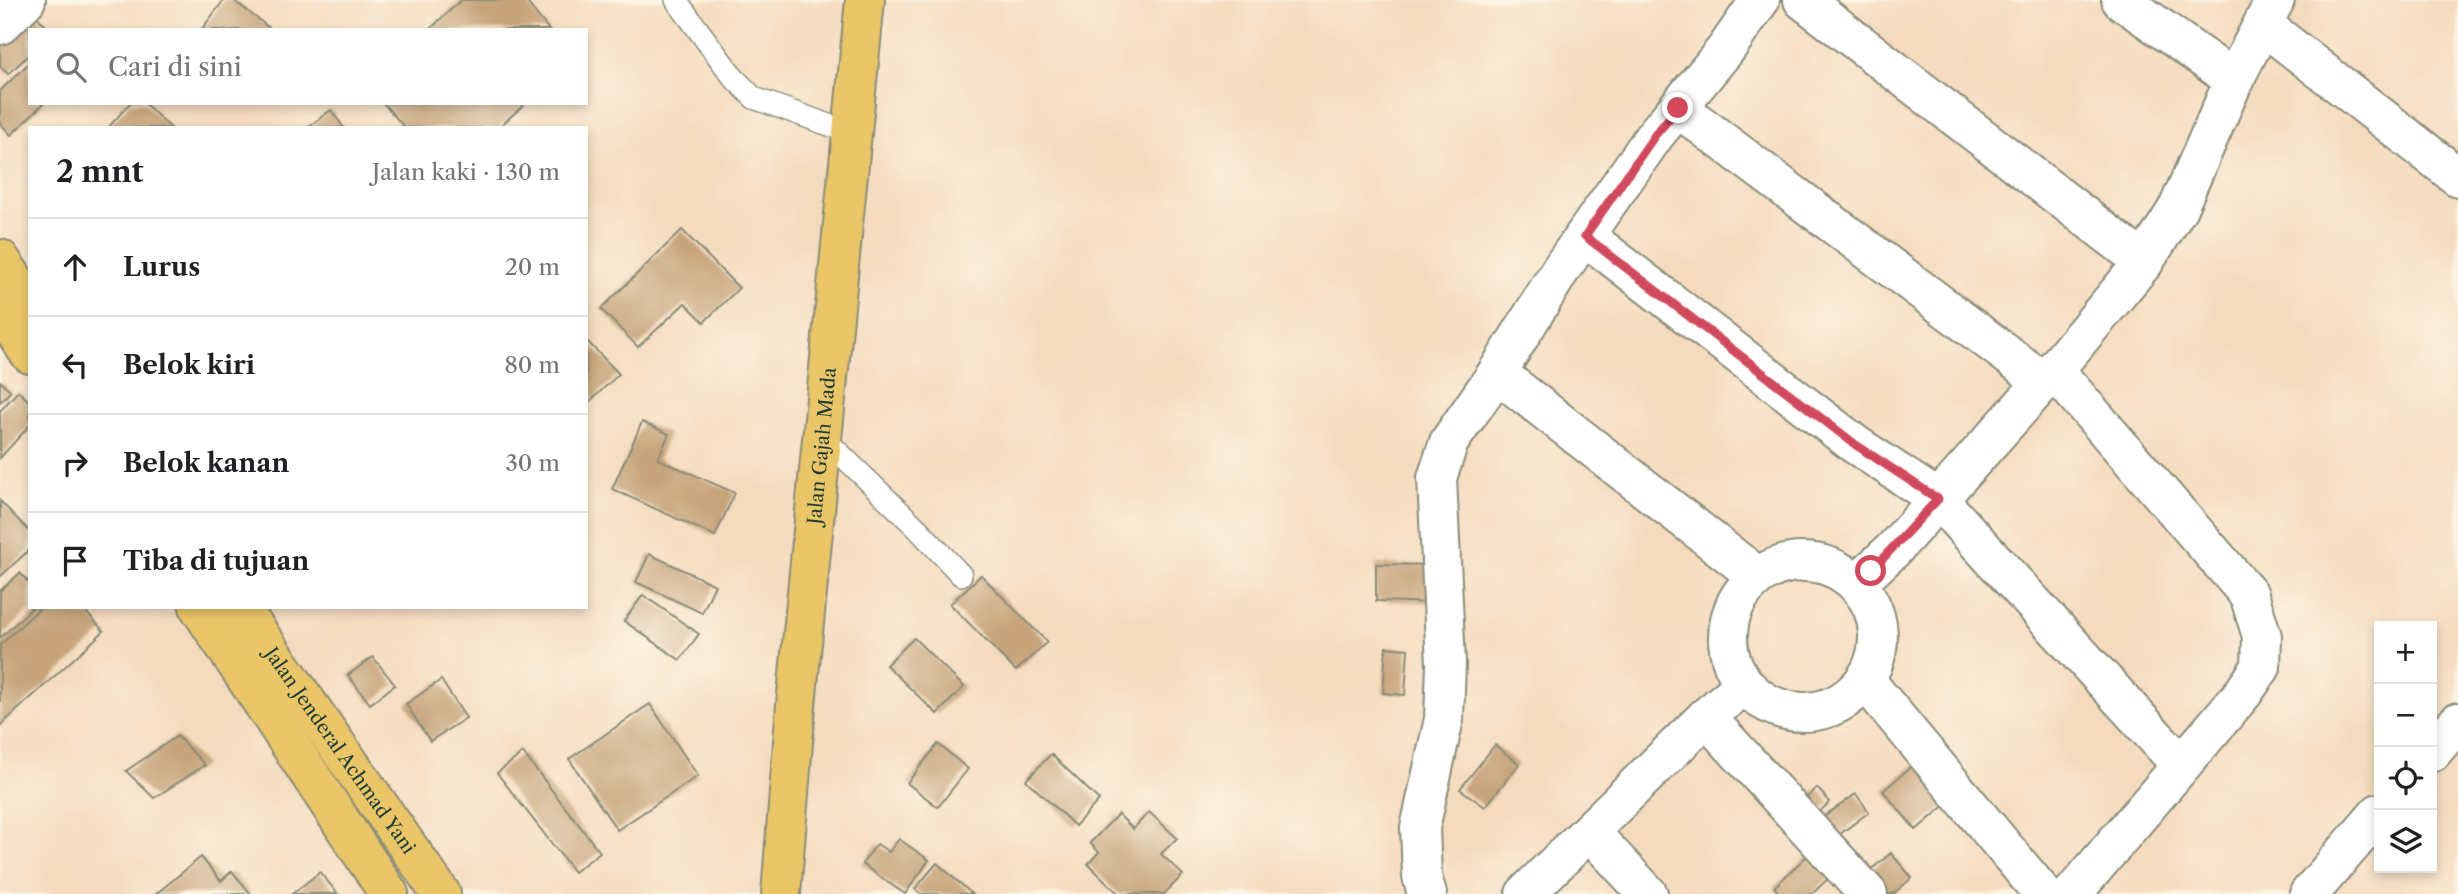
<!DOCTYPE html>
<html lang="id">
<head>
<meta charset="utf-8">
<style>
  :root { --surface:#fff; --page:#f6f6f6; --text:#202124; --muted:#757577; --line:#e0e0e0 }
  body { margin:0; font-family:"Libre Caslon Text",serif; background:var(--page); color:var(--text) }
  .controls { position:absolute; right:21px; bottom:21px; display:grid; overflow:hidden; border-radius:0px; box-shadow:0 4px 10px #0003 }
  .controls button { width:63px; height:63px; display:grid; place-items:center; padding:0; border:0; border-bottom:2px solid var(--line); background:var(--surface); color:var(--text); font:35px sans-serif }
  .stop { position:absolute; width:21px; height:21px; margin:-16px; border:5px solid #d1495b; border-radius:50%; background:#fff }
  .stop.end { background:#d1495b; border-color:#fff; box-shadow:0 2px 7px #0008 }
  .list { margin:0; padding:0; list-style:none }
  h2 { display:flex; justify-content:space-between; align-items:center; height:91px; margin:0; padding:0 28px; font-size:30px }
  h2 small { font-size:23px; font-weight:400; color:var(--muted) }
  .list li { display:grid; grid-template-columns:46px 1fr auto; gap:21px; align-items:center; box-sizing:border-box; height:98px; padding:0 28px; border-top:2px solid var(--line) }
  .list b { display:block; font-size:26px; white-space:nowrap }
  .list em { font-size:23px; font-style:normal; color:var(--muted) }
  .icon { flex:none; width:38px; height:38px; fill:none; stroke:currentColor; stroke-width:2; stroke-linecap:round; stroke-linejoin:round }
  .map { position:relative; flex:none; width:2458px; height:894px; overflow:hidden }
  .search { position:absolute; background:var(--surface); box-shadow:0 4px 10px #0003; left:28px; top:28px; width:560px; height:77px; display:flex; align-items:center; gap:18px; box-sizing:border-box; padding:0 24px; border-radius:0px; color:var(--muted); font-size:26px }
  .panel { position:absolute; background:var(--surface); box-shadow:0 4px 10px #0003; left:28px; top:126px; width:560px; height:483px; border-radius:0px }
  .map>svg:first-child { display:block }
</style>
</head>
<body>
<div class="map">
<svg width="2458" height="894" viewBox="0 0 2458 894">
  <rect width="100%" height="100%" fill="#fcf5e5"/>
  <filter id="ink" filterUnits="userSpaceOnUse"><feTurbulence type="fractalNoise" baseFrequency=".0143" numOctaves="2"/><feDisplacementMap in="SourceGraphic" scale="14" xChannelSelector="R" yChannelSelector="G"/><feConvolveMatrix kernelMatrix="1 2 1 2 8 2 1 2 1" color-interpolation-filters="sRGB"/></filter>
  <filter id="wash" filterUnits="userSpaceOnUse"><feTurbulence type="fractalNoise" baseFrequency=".00686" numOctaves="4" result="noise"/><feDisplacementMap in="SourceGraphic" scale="28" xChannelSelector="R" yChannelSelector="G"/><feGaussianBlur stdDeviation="1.57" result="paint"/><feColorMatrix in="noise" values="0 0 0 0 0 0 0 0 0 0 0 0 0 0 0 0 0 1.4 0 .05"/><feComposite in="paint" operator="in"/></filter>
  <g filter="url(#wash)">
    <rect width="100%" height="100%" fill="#f5dbbe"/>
    <g id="blocks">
      <g fill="#c7a47a">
        <path d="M224,0H233L272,30H201Z"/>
        <path d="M461,0H525L549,30H429Z"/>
        <path d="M25,4L50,30H30V54L8,74L0,66V28Z"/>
        <path d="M30,62V103H44L11,135L0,123V91Z"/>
        <path d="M130,103H144L171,128H108Z"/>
        <path d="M383,103H526L498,128H405Z"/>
        <path d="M331,110L344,128H307Z"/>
        <path d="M682,230L739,288L704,322L685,303L638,347L601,309Z"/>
        <path d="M586,340L619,374L586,405Z"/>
        <path d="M0,381L11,391L0,402Z"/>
        <path d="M18,391L30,402V425L0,458V411Z"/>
        <path d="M642,422L669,434L658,459L735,493L715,536L612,489Z"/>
        <path d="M0,501L30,532V549L0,577Z"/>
        <path d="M649,554L715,585L702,613L636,582Z"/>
        <path d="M1376,564L1437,565V603L1376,601Z"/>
        <path d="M20,573L30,584V607H33L0,638V591Z"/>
        <path d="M981,575L1047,642L1016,671L950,604Z"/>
        <path d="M643,595L699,634L680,660L624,621Z"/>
        <path d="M41,607H81L104,631L0,726V645Z"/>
        <path d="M914,638L964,687L937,714L886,665Z"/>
        <path d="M1386,647L1408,649L1405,695L1383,693Z"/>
        <path d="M373,657L395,685L370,704L348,675Z"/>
        <path d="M441,680L466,718L430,741L406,704Z"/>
        <path d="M650,704L698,776L617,830L569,759Z"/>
        <path d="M177,736L205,765L154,798L126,771Z"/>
        <path d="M938,744L968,769L938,807L907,783Z"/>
        <path d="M1495,745L1519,764L1485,807L1460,789Z"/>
        <path d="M523,753L600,852L574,872L497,773Z"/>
        <path d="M1051,754L1099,800L1075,826L1026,780Z"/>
        <path d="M1922,757L1955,797L1916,830L1883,791Z"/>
        <path d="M1817,788L1830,802L1816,815L1803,801Z"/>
        <path d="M1856,794L1869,812L1836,837L1822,818Z"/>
        <path d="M1149,812L1177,838L1161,854L1183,875L1164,894H1119L1088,864L1099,852L1090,843L1118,814L1133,829Z"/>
        <path d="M899,839L929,860L905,894L862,864L877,844L889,852Z"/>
        <path d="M1811,852L1832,875L1812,894H1780L1774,887Z"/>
        <path d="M1891,853L1912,878L1893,894H1879L1863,876Z"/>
        <path d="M201,857L221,881L232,871L251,894H156Z"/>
        <path d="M937,863L972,894H921L915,889Z"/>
        <path d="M320,872L338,894H292Z"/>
      </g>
    </g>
  </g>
  <g filter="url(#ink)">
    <use href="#blocks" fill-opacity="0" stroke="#8a8c79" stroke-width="2"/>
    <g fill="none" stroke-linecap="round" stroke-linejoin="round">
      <defs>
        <g id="lane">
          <path d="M676,0L734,78L754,98L854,134"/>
          <path d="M824,438L919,530L961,575"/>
        </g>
        <g id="street">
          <path d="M1803,0L2144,262"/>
          <path d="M2121,0L2234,80"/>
          <path d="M0,25L26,0"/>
          <path d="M2263,25L2458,177"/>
          <path d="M1678,108L2044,382"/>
          <path d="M1585,236L1856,445L1938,499L2181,765"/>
          <path d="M2054,370L2249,595L2262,636L2261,667L2243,693L2072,894"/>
          <path d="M1497,373L1757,576"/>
          <circle cx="1803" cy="637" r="75"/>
          <path d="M1856,584L1893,550L2054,370L2144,262L2178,208L2234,80L2275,0"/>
          <path d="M1865,680L2043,894"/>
          <path d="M1706,717L1868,894"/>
          <path d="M2432,752L2458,722"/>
          <path d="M1590,832L1648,894"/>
          <path d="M1427,894L1422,876L1420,828L1444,719L1446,664L1437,478L1449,442L1497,373L1561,269L1655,135L1726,49L1760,0"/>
          <path d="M1525,894L1706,717L1744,685"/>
          <path d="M2309,894L2379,813"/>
        </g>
        <g id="primary">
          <path d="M0,259L30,303"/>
          <path d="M0,310L30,354"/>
          <path d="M199,607L389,894"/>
          <path id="s1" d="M240,607L441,894"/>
          <path id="s2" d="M781,894L796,705L865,0"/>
        </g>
      </defs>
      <use href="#lane" stroke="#8a8c79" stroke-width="24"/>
      <use href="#street" stroke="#8a8c79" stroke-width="42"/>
      <use href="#primary" stroke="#8a8c79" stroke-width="42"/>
      <use href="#lane" stroke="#fff" stroke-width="21"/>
      <use href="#street" stroke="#fff" stroke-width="38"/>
      <use href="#primary" stroke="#ebc669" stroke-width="38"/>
    </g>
  </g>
  <g fill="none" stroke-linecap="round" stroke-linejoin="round" filter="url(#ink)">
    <path stroke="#d1495b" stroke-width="9" d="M1678,108L1655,135L1585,236L1856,445L1938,499L1871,571"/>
  </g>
  <g text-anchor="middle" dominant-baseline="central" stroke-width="5" stroke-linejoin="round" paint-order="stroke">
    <g font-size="19" fill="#1f3d34" stroke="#fcf5e5">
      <text stroke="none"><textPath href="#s2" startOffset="450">Jalan Gajah Mada</textPath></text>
      <text stroke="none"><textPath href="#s1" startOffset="175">Jalan Jenderal Achmad Yani</textPath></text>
    </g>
  </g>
</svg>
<div class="controls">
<button>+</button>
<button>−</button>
<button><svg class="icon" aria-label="locate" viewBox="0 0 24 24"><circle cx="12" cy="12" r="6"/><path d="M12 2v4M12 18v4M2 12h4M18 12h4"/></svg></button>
<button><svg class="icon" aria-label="layers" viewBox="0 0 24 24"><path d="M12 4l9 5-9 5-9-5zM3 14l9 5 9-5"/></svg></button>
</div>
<div class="stop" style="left:1871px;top:571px"></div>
<div class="stop end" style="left:1678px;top:108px"></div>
<div class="search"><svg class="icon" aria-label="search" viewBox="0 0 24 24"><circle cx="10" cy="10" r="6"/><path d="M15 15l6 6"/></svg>Cari di sini</div>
<section class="panel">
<h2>2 mnt<small>Jalan kaki · 130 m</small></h2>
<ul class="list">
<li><svg class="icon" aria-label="ahead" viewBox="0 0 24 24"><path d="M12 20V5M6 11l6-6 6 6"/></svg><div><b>Lurus</b></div><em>20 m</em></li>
<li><svg class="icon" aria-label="left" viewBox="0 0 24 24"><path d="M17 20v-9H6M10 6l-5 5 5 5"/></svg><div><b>Belok kiri</b></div><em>80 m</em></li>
<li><svg class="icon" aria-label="right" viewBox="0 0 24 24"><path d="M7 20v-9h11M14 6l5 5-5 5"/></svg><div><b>Belok kanan</b></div><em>30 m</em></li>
<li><svg class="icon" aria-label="arrive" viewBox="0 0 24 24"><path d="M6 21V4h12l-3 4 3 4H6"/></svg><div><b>Tiba di tujuan</b></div></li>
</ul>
</section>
</div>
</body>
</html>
